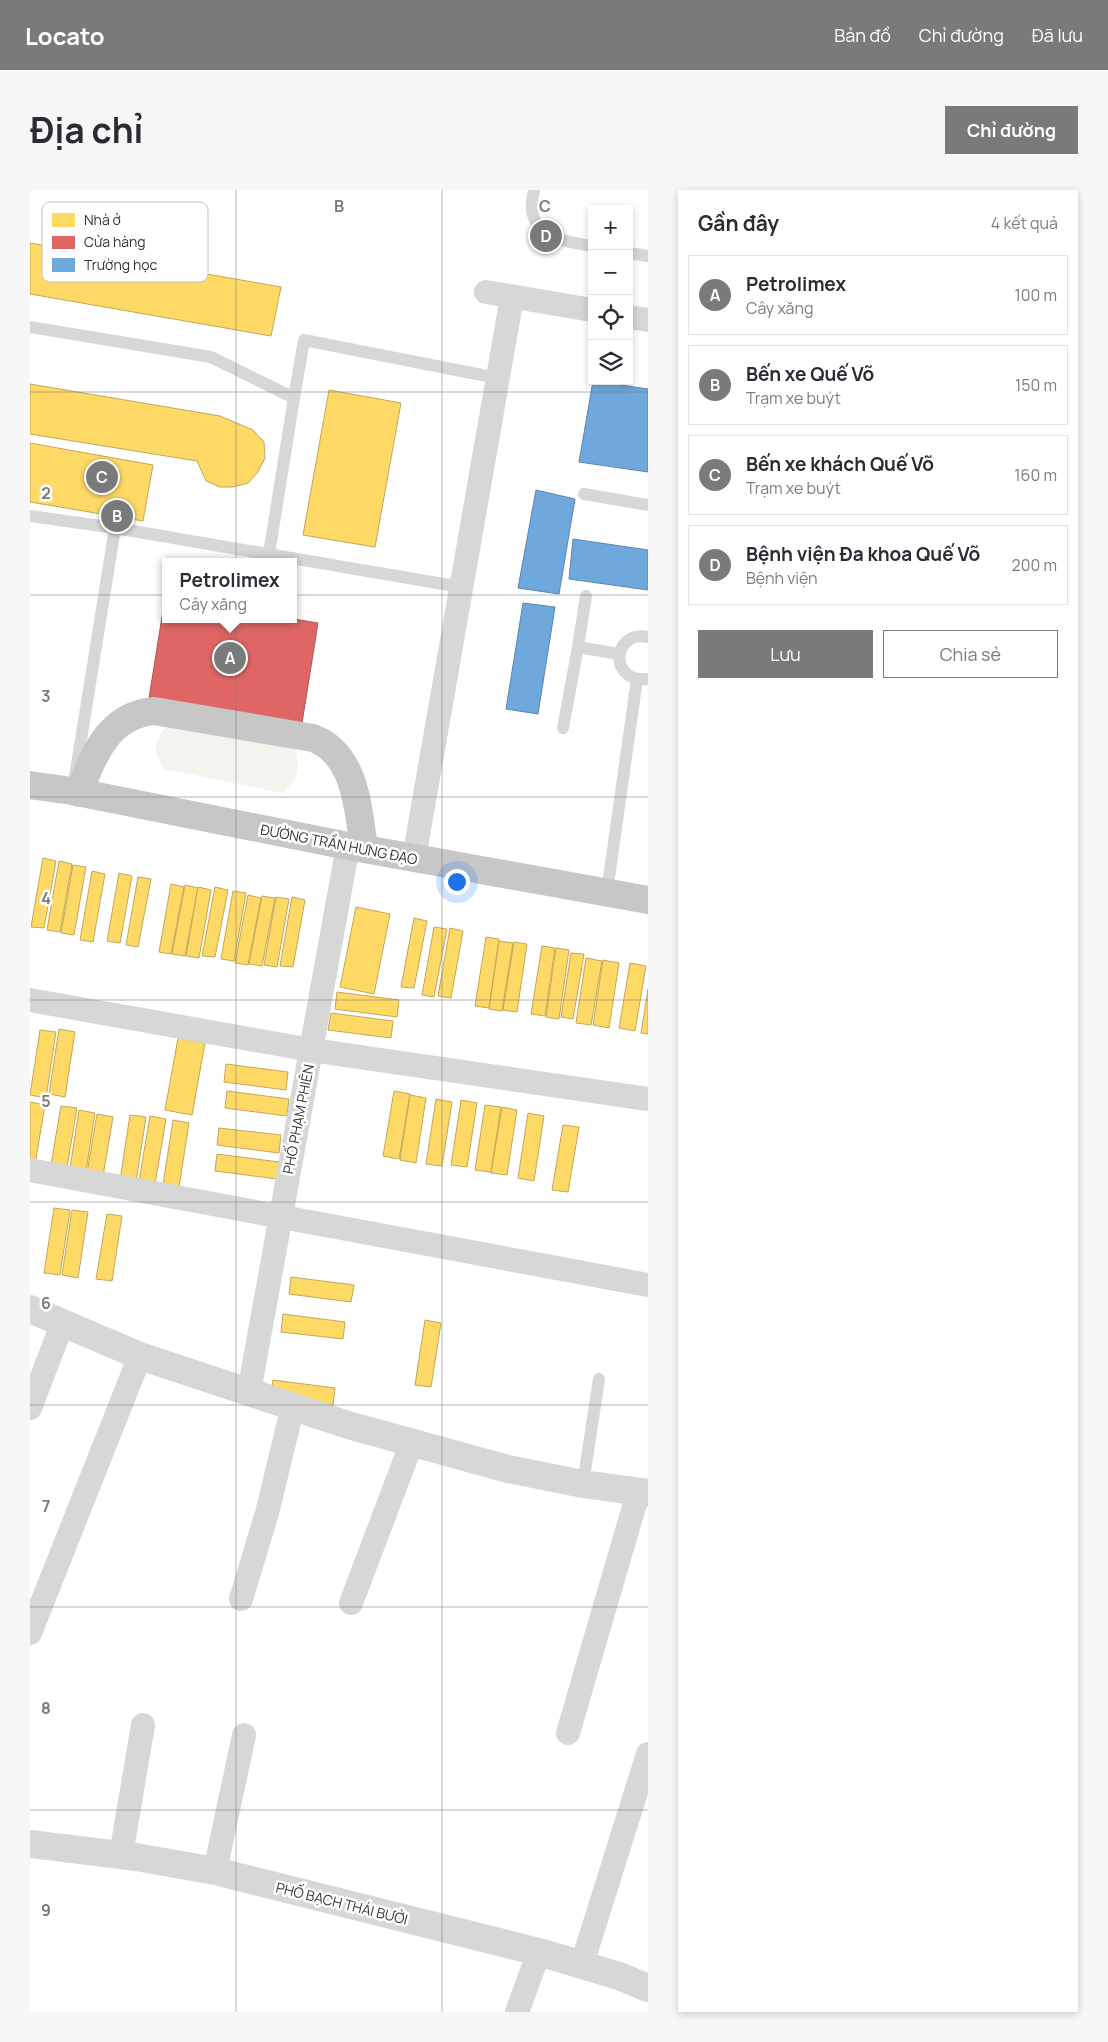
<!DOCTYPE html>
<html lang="vi">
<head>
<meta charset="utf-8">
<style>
  :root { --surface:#fff; --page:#f7f7f7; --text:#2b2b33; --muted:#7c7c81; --line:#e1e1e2; --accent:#7a7a7a }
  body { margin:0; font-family:Manrope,sans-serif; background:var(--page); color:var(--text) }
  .controls { position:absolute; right:15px; top:15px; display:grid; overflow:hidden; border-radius:0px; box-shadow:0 2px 8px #0003 }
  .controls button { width:45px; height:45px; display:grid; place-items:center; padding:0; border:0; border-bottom:1px solid var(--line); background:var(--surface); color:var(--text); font:25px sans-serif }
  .you { position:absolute; left:426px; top:691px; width:18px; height:18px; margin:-12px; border:4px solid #fff; border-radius:50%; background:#1a73e8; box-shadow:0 0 0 8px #1a73e833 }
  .badge { display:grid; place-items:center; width:32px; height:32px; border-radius:50%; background:var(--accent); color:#fff; font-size:16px; font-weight:700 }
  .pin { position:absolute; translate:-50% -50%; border:2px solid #fff; box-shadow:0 1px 5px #0006 }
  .popup { position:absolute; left:132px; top:368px; width:135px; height:65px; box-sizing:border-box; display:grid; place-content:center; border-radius:0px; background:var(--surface); filter:drop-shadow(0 1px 4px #0005); font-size:16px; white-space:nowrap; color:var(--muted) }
  .popup b { font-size:19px; color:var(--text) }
  .popup::after { content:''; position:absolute; left:50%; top:100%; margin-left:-10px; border:10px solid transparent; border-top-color:var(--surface) }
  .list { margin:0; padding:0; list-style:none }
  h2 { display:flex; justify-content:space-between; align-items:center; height:65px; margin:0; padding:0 20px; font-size:21px }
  h2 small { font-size:16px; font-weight:400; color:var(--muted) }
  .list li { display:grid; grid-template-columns:32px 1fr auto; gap:15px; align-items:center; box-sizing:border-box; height:80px; margin:0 10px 10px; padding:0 10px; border:1px solid var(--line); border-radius:0px }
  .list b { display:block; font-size:19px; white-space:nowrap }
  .list p { margin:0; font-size:16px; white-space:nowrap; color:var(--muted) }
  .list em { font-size:16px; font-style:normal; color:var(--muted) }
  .actions { display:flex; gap:10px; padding:15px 20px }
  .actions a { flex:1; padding:11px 0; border:1px solid var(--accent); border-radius:0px; text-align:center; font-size:18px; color:var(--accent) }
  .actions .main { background:var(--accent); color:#fff }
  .icon { flex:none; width:28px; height:28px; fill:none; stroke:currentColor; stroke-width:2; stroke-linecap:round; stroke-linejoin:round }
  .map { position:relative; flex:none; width:618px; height:1822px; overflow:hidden; border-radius:0px }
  header { display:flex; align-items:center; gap:30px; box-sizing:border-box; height:70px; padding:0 25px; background:var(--accent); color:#fff }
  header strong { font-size:24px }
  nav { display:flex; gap:28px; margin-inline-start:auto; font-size:18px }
  .intro { display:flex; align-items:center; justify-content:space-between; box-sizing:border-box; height:120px; padding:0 30px }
  h1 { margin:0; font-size:35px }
  .button { padding:12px 22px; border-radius:0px; background:var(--accent); color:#fff; font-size:18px; font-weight:700 }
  main { display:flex; gap:30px; padding:0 30px }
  aside { flex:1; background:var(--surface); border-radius:0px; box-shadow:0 2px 8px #0003 }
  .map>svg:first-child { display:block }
</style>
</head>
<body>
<header>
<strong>Locato</strong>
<nav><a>Bản đồ</a><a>Chỉ đường</a><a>Đã lưu</a></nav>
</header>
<div class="intro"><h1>Địa chỉ</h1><a class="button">Chỉ đường</a></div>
<main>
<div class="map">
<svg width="618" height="1822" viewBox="0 0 618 1822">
  <rect width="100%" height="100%" fill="#fff"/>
  <path fill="#f1f5ed" d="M139,534L266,559C270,579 268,590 253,603L134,579C122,561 124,550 139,534Z"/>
  <g fill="#ffd966" stroke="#c2a757">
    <path d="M0,53L251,97L241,146L0,104Z"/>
    <path d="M0,194L190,226L223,240L234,252L235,268L228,282L218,293L203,297H190L176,291L167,271L0,244Z"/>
    <path d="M299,200L371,213L345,357L273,345Z"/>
    <path d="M0,253L123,275L113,331L0,312Z"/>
    <path d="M13,668L26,671L14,738L1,737Z"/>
    <path d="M29,671L42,674L30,742L17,740Z"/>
    <path d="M43,675L56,677L44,745L31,743Z"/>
    <path d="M62,681L75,684L63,752L50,750Z"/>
    <path d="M89,683L102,686L90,753L77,751Z"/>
    <path d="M108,687L121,689L108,757L96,755Z"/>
    <path d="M141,694L154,697L141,764L129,762Z"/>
    <path d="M155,695L168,698L155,766L142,764Z"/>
    <path d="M168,697L181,700L169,768L156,766Z"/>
    <path d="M185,697L198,700L185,767L172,766Z"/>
    <path d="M203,701L216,703L204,771L191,769Z"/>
    <path d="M218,705L231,708L218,775L205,773Z"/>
    <path d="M232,706L245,708L232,776L219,774Z"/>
    <path d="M246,707L259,709L247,777L234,775Z"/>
    <path d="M262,707L275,710L263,777L250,776Z"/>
    <path d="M326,717L360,724L344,804L310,797Z"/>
    <path d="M384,728L397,731L384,798L371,797Z"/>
    <path d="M404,737L417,739L404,807L392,805Z"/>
    <path d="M420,738L433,741L421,808L408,806Z"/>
    <path d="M456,747L469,749L459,818L445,816Z"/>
    <path d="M469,751L483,753L472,821L459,819Z"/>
    <path d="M484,752L497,754L487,822L473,820Z"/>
    <path d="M512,756L525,758L515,826L501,824Z"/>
    <path d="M526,758L539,760L529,829L516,827Z"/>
    <path d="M541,763L554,764L543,829L531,827Z"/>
    <path d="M556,768L572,771L561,835L546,833Z"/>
    <path d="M573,770L589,773L579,838L563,835Z"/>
    <path d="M600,773L616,776L605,841L589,838Z"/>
    <path d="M618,799V844L611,843Z"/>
    <path d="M307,802L369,810L367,827L305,819Z"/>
    <path d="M301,823L363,831L361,848L298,840Z"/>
    <path d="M29,839L45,842L35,907L19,904Z"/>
    <path d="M10,840L26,842L16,908L0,905Z"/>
    <path d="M148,848L175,853L162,925L135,920Z"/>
    <path d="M196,874L258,882L256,900L194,892Z"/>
    <path d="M197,901L259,909L257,926L195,918Z"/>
    <path d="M364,901L380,904L369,969L353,966Z"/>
    <path d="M380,905L396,908L386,973L370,970Z"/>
    <path d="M406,909L422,912L412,976L396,974Z"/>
    <path d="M431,910L447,913L437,977L421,975Z"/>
    <path d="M0,912L15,915L4,980L0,979Z"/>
    <path d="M455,915L471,917L461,982L445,980Z"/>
    <path d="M31,916L47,918L36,983L20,980Z"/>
    <path d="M472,917L487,920L477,985L461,983Z"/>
    <path d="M49,920L65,923L55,988L39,985Z"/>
    <path d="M498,923L514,926L504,991L488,988Z"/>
    <path d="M67,924L83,927L72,992L56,989Z"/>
    <path d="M100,925L116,927L106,992L90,990Z"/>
    <path d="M120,926L136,929L125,994L109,991Z"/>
    <path d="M143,930L159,933L149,997L133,995Z"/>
    <path d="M533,935L549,937L538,1002L522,1000Z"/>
    <path d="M189,938L251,945L249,963L187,955Z"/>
    <path d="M187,964L249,972L247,989L185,981Z"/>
    <path d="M24,1018L40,1020L30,1085L14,1083Z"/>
    <path d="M42,1020L58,1022L48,1088L32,1085Z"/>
    <path d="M77,1024L92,1026L82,1091L66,1089Z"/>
    <path d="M261,1087L324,1095L321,1112L259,1104Z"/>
    <path d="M253,1124L315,1132L313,1149L251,1142Z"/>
    <path d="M395,1130L411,1133L401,1197L385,1195Z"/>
    <path d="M243,1190L305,1198L303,1215L240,1208Z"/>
  </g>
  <path fill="#e06666" stroke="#ac5757" d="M135,408L136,429H264L288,433L272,533L119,508Z"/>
  <g fill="#6fa8dc" stroke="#5d85a9">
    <path d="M563,191L618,199V282L549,272Z"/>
    <path d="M506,300L545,309L529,404L488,398Z"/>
    <path d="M543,349L618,360V400L539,389Z"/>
    <path d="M493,413L525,417L508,524L476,519Z"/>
  </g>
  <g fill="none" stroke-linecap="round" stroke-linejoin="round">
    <g stroke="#d7d7d7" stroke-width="12">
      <path d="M504,0C503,6 501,14 502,20C506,49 538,52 562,56"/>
      <path d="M599,63L618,66"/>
      <path d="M0,137L181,167L264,208L239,364"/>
      <path d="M264,208L274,150L467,188"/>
      <path d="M554,304L618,315"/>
      <path d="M0,326L85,338L431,397"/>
      <path d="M618,447C582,440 578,493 618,489"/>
      <path d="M548,457L556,406"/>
      <path d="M533,538L548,457L589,464"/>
      <path d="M45,587L85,338"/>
      <path d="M577,702L607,489"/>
      <path d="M553,1294L569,1189"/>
    </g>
    <g stroke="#d7d7d7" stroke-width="24">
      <path d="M456,102L562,120"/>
      <path d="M599,127L618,130"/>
      <path d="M384,668L482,107"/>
      <path d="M0,810L281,860L618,909"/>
      <path d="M0,980L618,1095"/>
      <path d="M219,1202L318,656"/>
      <path d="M0,1218L33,1132"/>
      <path d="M211,1409L237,1323L263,1216"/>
      <path d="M321,1413L382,1252"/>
      <path d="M0,1443L110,1166"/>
      <path d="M538,1543L608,1303"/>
      <path d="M91,1665L113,1535"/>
      <path d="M185,1681L214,1545"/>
      <path d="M552,1774L618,1564"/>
      <path d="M487,1822L509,1762"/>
    </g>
    <g stroke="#d7d7d7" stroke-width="28">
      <path d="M0,1119L110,1166L318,1235L478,1279L553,1294L618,1303"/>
      <path d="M0,1654L106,1667L185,1681L509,1762L589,1786L618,1798"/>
    </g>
    <g stroke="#c7c7c7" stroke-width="28">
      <path d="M0,595L42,601L318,656L618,710"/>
      <path d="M49,603C63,566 78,525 124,521L283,548C326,564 328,619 334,658"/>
    </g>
  </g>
  <path fill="none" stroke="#7a7a7a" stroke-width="1" stroke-opacity="0.55" d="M206,0V1822M412,0V1822M0,202H618M0,405H618M0,607H618M0,810H618M0,1012H618M0,1215H618M0,1417H618M0,1620H618"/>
  <g text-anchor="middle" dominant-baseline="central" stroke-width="5" stroke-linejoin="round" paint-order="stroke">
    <g font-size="14" fill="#333" stroke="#fff">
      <text transform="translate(309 654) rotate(11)">ĐƯỜNG TRẦN HƯNG ĐẠO</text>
      <text transform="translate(268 929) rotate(-79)">PHỐ PHẠM PHIÊN</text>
      <text transform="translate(312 1713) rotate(14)">PHỐ BẠCH THÁI BƯỞI</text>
    </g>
  </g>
  <rect x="12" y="12" width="166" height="80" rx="8" fill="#fff" stroke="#c2c2c2" stroke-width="1"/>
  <rect x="22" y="23" width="23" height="14" fill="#ffd966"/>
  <rect x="22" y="46" width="23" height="13" fill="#e06666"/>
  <rect x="22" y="68" width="23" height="14" fill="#6fa8dc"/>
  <g font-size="14" fill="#333">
    <text x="54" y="35">Nhà ở</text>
    <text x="54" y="57">Cửa hàng</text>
    <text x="54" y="80">Trường học</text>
  </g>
  <g font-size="16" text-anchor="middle" font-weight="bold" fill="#7a7a7a" stroke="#fff" stroke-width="5" stroke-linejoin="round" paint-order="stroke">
    <text x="309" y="22">B</text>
    <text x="515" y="22">C</text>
    <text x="16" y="309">2</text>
    <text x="16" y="512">3</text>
    <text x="16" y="714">4</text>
    <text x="16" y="917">5</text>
    <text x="16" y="1119">6</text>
    <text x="16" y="1322">7</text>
    <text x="16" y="1524">8</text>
    <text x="16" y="1726">9</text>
  </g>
</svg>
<div class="controls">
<button>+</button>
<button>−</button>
<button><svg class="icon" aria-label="locate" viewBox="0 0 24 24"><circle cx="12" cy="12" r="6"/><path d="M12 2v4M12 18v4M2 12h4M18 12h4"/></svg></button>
<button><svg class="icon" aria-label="layers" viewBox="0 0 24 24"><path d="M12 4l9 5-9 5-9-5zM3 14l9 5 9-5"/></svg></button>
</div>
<div class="you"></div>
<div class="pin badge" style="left:200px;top:468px">A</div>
<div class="popup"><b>Petrolimex</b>Cây xăng</div>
<div class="pin badge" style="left:87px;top:326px">B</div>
<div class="pin badge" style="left:72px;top:287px">C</div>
<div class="pin badge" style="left:516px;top:46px">D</div>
</div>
<aside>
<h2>Gần đây<small>4 kết quả</small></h2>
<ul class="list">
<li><span class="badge">A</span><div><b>Petrolimex</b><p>Cây xăng</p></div><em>100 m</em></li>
<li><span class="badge">B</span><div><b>Bến xe Quế Võ</b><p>Trạm xe buýt</p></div><em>150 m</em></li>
<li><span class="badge">C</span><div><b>Bến xe khách Quế Võ</b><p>Trạm xe buýt</p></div><em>160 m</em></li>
<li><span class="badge">D</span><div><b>Bệnh viện Đa khoa Quế Võ</b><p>Bệnh viện</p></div><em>200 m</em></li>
</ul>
<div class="actions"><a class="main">Lưu</a><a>Chia sẻ</a></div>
</aside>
</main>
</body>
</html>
